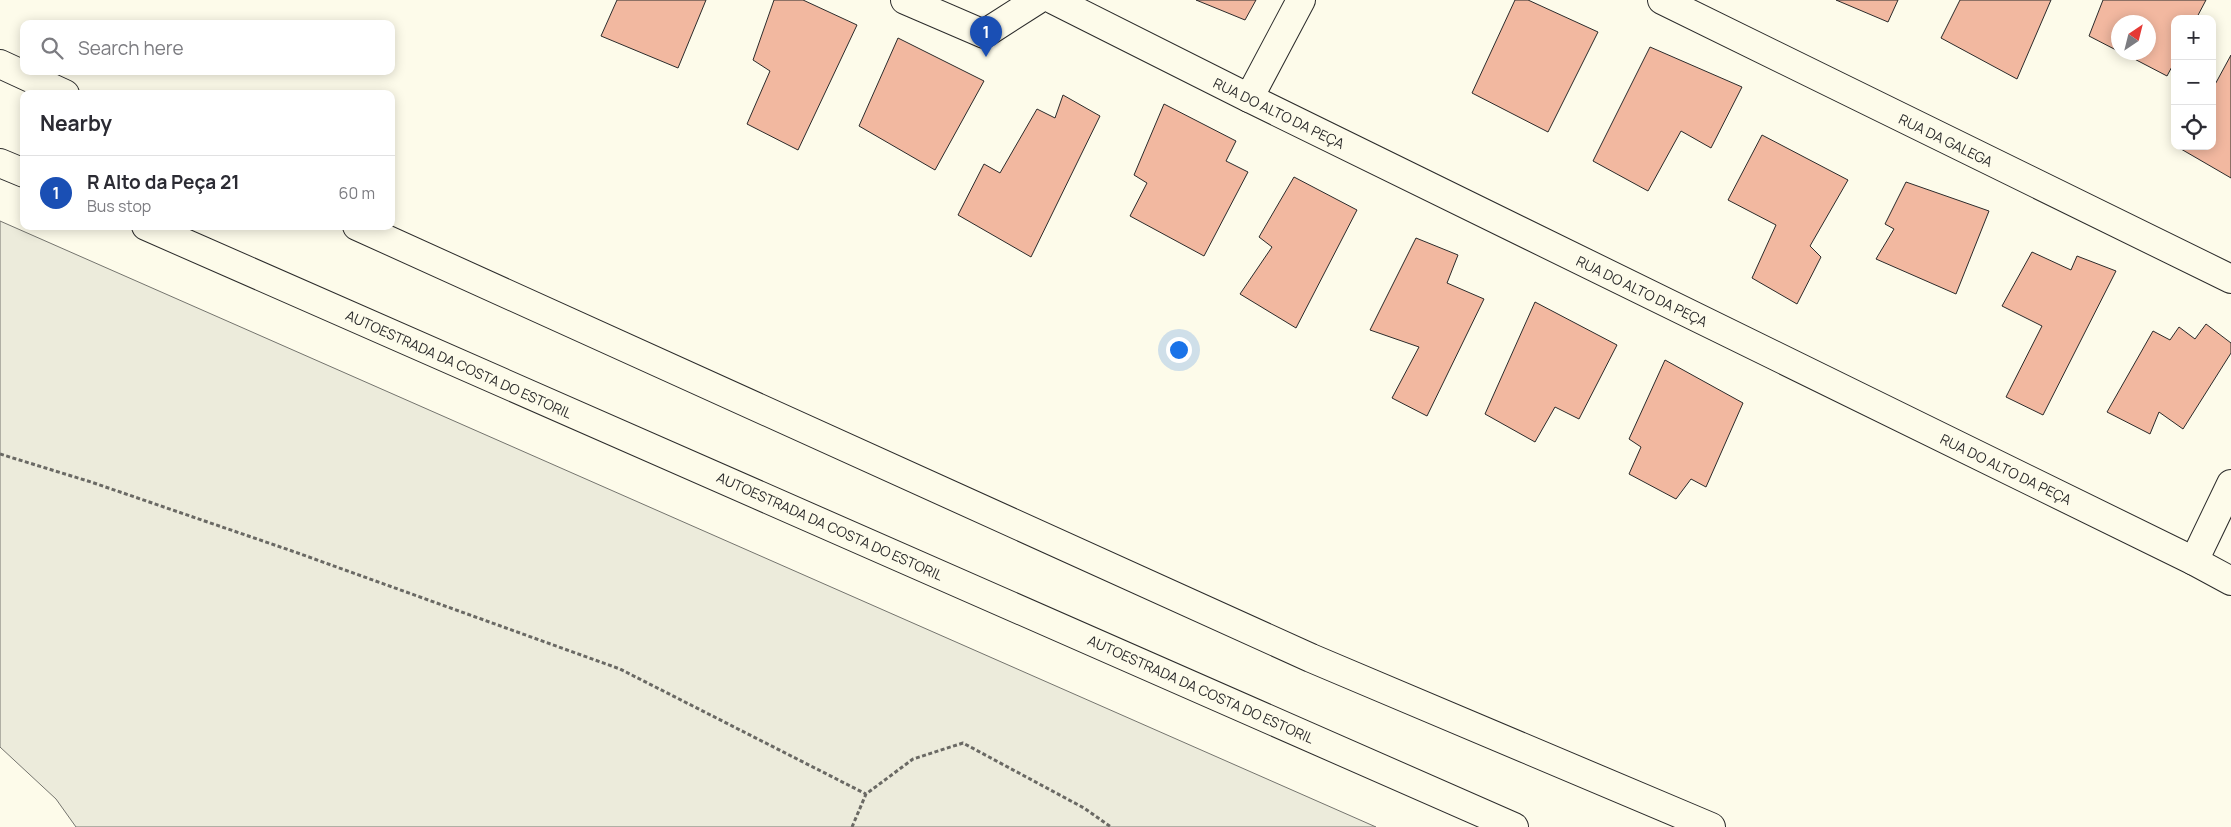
<!DOCTYPE html>
<html lang="en">
<head>
<meta charset="utf-8">
<style>
  :root { --surface:#fff; --page:#f7f7f7; --text:#2b2b33; --muted:#7c7c81; --line:#e1e1e2; --accent:#db2777 }
  body { margin:0; font-family:Manrope,sans-serif; background:var(--page); color:var(--text) }
  .controls { position:absolute; right:15px; top:15px; display:grid; overflow:hidden; border-radius:10px; box-shadow:0 2px 12px #0003 }
  .controls button { width:45px; height:45px; display:grid; place-items:center; padding:0; border:0; border-bottom:1px solid var(--line); background:var(--surface); color:var(--text); font:25px sans-serif }
  .compass { position:absolute; left:2111px; top:15px; width:45px; height:45px; border-radius:50%; background:var(--surface); box-shadow:0 2px 12px #0003; rotate:35deg }
  .you { position:absolute; left:1178px; top:349px; width:18px; height:18px; margin:-12px; border:4px solid #fff; border-radius:50%; background:#1a73e8; box-shadow:0 0 0 8px #1a73e833 }
  .badge { display:grid; place-items:center; width:32px; height:32px; border-radius:50%; background:var(--accent); color:#fff; font-size:16px; font-weight:700 }
  .pin { position:absolute; translate:-50% -41px; filter:drop-shadow(0 1px 2px #0008) }
  .pin::after { content:''; position:absolute; top:26px; width:18px; height:15px; background:inherit; clip-path:polygon(0 0,100% 0,50% 100%) }
  .list { margin:0; padding:0; list-style:none }
  h2 { display:flex; justify-content:space-between; align-items:center; height:65px; margin:0; padding:0 20px; font-size:21px }
  h2 small { font-size:16px; font-weight:400; color:var(--muted) }
  .list li { display:grid; grid-template-columns:32px 1fr auto; gap:15px; align-items:center; box-sizing:border-box; height:75px; padding:0 20px; border-top:1px solid var(--line) }
  .list b { display:block; font-size:19px; white-space:nowrap }
  .list p { margin:0; font-size:16px; white-space:nowrap; color:var(--muted) }
  .list em { font-size:16px; font-style:normal; color:var(--muted) }
  .icon { flex:none; width:28px; height:28px; fill:none; stroke:currentColor; stroke-width:2; stroke-linecap:round; stroke-linejoin:round }
  .map { position:relative; flex:none; width:2231px; height:827px; overflow:hidden }
  .search { position:absolute; background:var(--surface); box-shadow:0 2px 12px #0003; left:20px; top:20px; width:375px; height:55px; display:flex; align-items:center; gap:12px; box-sizing:border-box; padding:0 18px; border-radius:10px; color:var(--muted); font-size:19px }
  .panel { position:absolute; background:var(--surface); box-shadow:0 2px 12px #0003; left:20px; top:90px; width:375px; height:140px; border-radius:10px }
  .map>svg:first-child { display:block }
</style>
</head>
<body>
<div class="map">
<svg width="2231" height="827" viewBox="0 0 2231 827">
  <rect width="100%" height="100%" fill="#fdfbea"/>
  <path fill="#ecebdb" stroke="#74746e" d="M0,222V221L1376,827H76L56,799L0,747Z"/>
  <g fill="#f2b8a0" stroke="#2b2b2b">
    <path d="M617,0H706L678,68L601,36Z"/>
    <path d="M774,0H803L857,25L798,150L747,124L770,71L753,60Z"/>
    <path d="M1196,0H1256L1245,20Z"/>
    <path d="M1515,0H1528L1598,32L1548,132L1472,93Z"/>
    <path d="M1836,0H1898L1888,22Z"/>
    <path d="M1960,0H2051L2017,79L1941,38Z"/>
    <path d="M2103,0H2206L2196,19H2175V61L2167,76L2121,52H2148V22H2118V51L2089,36Z"/>
    <path d="M898,38L984,81L935,170L859,126Z"/>
    <path d="M1650,47L1742,87L1711,148L1681,131L1648,191L1593,161Z"/>
    <path d="M2231,55V178L2181,149L2182,146H2212V90Z"/>
    <path d="M1063,95L1100,116L1031,257L958,215L984,164L1000,173L1037,109L1055,118Z"/>
    <path d="M1164,104L1236,141L1226,161L1248,172L1204,256L1130,216L1147,183L1134,175Z"/>
    <path d="M1762,135L1848,180L1810,246L1821,257L1797,304L1752,278L1776,225L1728,200Z"/>
    <path d="M1294,177L1357,210L1296,328L1240,294L1272,247L1259,237Z"/>
    <path d="M1906,182L1989,211L1956,294L1876,259L1894,229L1885,224Z"/>
    <path d="M1416,238L1458,255L1447,283L1484,299L1427,416L1392,398L1419,347L1370,330Z"/>
    <path d="M2032,252L2071,270L2077,256L2116,271L2043,415L2006,397L2042,326L2002,306Z"/>
    <path d="M1535,302L1617,345L1579,419L1555,407L1535,442L1485,414Z"/>
    <path d="M2206,324L2231,343V353L2183,429L2159,412L2150,434L2107,412L2153,331L2170,340L2179,327L2195,339Z"/>
    <path d="M1665,360L1743,403L1706,487L1691,479L1676,499L1629,474L1641,447L1629,439Z"/>
  </g>
  <g fill="none" stroke-linecap="round" stroke-linejoin="round">
    <defs>
      <g id="street">
        <path d="M905,0L984,34L1037,0"/>
        <path d="M1662,0L2231,279"/>
        <path d="M1249,98L2194,561L2231,581"/>
        <path d="M2194,561L2231,484"/>
      </g>
      <path id="secondary" d="M1054,0L1249,98L1301,0"/>
      <g id="highway">
        <path d="M0,64L65,94"/>
        <path d="M0,163L24,173"/>
        <path d="M146,226L1514,827"/>
        <path d="M357,226L1311,658L1711,827"/>
      </g>
    </defs>
    <use href="#street" stroke="#2b2b2b" stroke-width="30"/>
    <use href="#secondary" stroke="#2b2b2b" stroke-width="30"/>
    <use href="#highway" stroke="#2b2b2b" stroke-width="30"/>
    <g stroke="#6a6964" stroke-width="3" stroke-dasharray="4 2.5" stroke-linecap="butt">
      <path d="M0,454L91,482L295,552L620,669L866,794"/>
      <path d="M852,827L866,794L913,759L963,743L1084,808L1111,827"/>
    </g>
    <use href="#street" stroke="#fdfbea" stroke-width="28"/>
    <use href="#secondary" stroke="#fdfbea" stroke-width="28"/>
    <use href="#highway" stroke="#fdfbea" stroke-width="28"/>
  </g>
  <g text-anchor="middle" dominant-baseline="central" stroke-width="4" stroke-linejoin="round" paint-order="stroke">
    <g font-size="14" fill="#2b2b2b" stroke="#fdfbea">
      <text transform="translate(1279 113) rotate(26)">RUA DO ALTO DA PEÇA</text>
      <text transform="translate(1946 140) rotate(26)">RUA DA GALEGA</text>
      <text transform="translate(1642 291) rotate(26)">RUA DO ALTO DA PEÇA</text>
      <text transform="translate(459 364) rotate(24)">AUTOESTRADA DA COSTA DO ESTORIL</text>
      <text transform="translate(2006 469) rotate(26)">RUA DO ALTO DA PEÇA</text>
      <text transform="translate(830 526) rotate(24)">AUTOESTRADA DA COSTA DO ESTORIL</text>
      <text transform="translate(1201 689) rotate(24)">AUTOESTRADA DA COSTA DO ESTORIL</text>
    </g>
  </g>
</svg>
<div class="controls">
<button>+</button>
<button>−</button>
<button><svg class="icon" aria-label="locate" viewBox="0 0 24 24"><circle cx="12" cy="12" r="6"/><path d="M12 2v4M12 18v4M2 12h4M18 12h4"/></svg></button>
</div>
<svg class="compass" viewBox="-18 -18 36 36"><path d="M0-13l5 13h-10z" fill="#e53935"/><path d="M0 13l5-13h-10z" fill="#7c7c81"/></svg>
<div class="you"></div>
<div class="pin badge" style="left:986px;top:57px;background:#1a4fb4">1</div>
<div class="search"><svg class="icon" aria-label="search" viewBox="0 0 24 24"><circle cx="10" cy="10" r="6"/><path d="M15 15l6 6"/></svg>Search here</div>
<section class="panel">
<h2>Nearby<small></small></h2>
<ul class="list">
<li><span class="badge" style="background:#1a4fb4">1</span><div><b>R Alto da Peça 21</b><p>Bus stop</p></div><em>60 m</em></li>
</ul>
</section>
</div>
</body>
</html>
